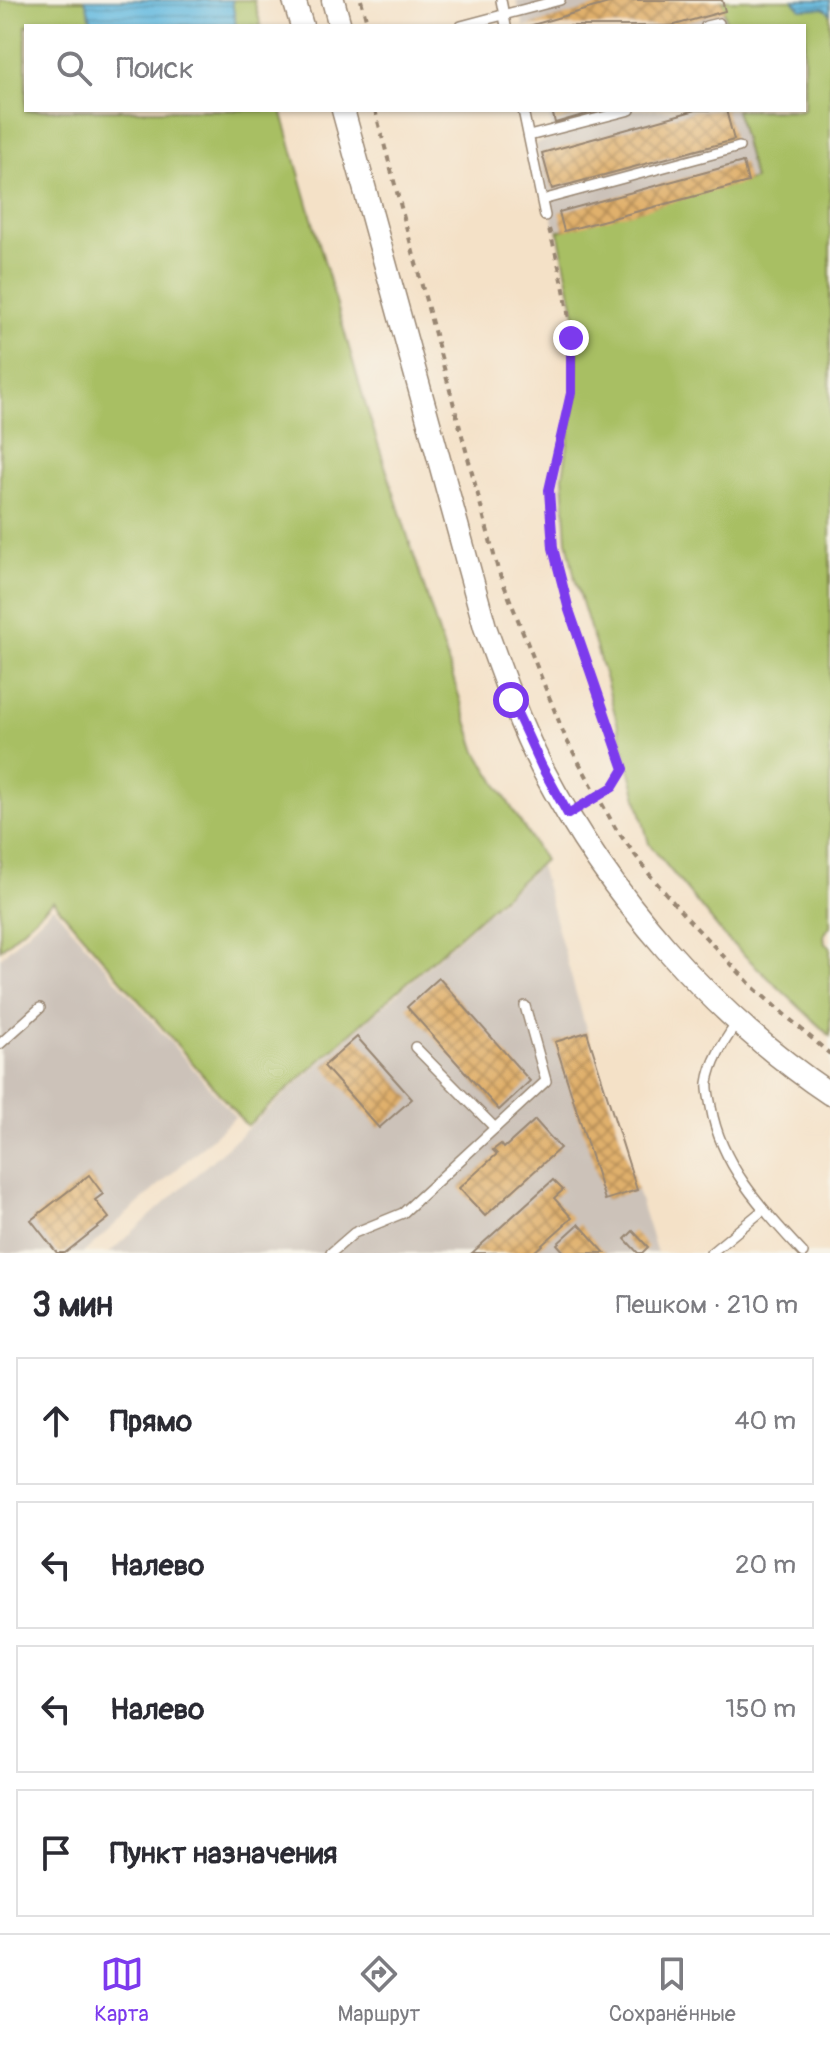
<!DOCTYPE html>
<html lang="ru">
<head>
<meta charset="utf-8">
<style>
  :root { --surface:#fff; --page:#f7f7f7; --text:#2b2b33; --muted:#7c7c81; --line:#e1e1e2; --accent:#7c3aed }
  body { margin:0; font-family:Pangolin,sans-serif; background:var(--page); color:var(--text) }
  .stop { position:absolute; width:24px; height:24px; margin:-18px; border:6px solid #7c3aed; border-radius:50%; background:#fff }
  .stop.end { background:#7c3aed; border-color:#fff; box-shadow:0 2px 8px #0008 }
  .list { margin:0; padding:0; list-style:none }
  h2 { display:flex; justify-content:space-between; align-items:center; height:104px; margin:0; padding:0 32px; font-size:34px }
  h2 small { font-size:26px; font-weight:400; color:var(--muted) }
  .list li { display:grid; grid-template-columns:52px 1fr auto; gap:24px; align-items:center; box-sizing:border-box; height:128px; margin:0 16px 16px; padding:0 16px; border:2px solid var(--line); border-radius:0px }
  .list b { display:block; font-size:30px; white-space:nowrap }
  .list em { font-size:26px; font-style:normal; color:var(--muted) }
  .icon { flex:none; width:44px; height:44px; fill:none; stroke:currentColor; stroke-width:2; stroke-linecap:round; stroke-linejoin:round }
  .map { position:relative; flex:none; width:830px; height:1253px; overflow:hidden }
  .search { position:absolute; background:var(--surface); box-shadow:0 2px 6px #0004; left:24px; right:24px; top:24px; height:88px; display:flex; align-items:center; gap:20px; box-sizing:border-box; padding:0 28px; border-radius:0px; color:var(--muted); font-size:30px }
  .sheet { height:680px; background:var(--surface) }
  nav { display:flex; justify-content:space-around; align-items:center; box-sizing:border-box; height:112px; border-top:2px solid var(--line); background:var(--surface); font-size:22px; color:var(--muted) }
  nav a { display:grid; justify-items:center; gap:4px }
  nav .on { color:var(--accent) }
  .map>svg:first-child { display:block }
</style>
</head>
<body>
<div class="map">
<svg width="830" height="1253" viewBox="0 0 830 1253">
  <defs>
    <pattern id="water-rules" width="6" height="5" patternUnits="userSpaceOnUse" patternTransform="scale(2)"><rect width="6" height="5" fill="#63bae0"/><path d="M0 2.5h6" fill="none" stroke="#5397b5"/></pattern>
    <pattern id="building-cross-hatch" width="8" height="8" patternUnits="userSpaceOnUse" patternTransform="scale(2)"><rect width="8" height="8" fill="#e0b06c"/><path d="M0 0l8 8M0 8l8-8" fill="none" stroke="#b78f58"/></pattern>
  </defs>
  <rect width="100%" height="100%" fill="#f7f3e8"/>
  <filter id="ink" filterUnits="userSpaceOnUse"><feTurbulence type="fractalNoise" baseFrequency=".0125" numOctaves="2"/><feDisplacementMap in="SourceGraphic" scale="16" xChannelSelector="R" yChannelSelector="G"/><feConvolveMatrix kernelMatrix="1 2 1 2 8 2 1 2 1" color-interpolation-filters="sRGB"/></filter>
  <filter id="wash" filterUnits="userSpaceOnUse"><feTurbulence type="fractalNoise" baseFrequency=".006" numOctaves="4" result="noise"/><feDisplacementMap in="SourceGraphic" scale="32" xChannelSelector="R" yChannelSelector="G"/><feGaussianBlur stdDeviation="1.8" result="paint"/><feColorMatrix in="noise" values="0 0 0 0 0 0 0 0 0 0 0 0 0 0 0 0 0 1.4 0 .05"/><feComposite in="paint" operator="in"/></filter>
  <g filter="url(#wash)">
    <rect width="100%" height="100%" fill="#f4e1c7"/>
    <g fill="#ccc2b9">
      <path d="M516,0H726L731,26H524Z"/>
      <path d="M547,110H735L753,178L555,230L536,144L555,137Z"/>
      <path d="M540,866L588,1036L657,1253H109Z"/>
      <path d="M53,907L235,1117L83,1253H0V958Z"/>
    </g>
    <g fill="#a8bf64" stroke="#727441" stroke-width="2">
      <path d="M0,0H254L261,26H26V110H281L364,400L477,752L544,860L247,1126L53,901L0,950Z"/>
      <path d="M722,0H830V926L824,935L825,944L830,946V1036L726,938L649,844L606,680L575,579L567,540L563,476L575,400L578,329L558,231L754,179L736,110H804V26H727Z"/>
    </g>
    <g fill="url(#water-rules)" stroke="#4f727f" stroke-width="2">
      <path d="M85,0H232L236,26H93Z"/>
      <path d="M793,0H830V13L823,8L801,9Z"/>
    </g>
    <g id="blocks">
      <g fill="url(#building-cross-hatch)">
        <path d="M619,0H722L725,11L671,26H529Z"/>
        <path d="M552,110H597V111L555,123Z"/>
        <path d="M696,110H726L734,140L552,189L542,153Z"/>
        <path d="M743,162L748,182L564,231L559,212Z"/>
        <path d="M439,978L530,1081L499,1110L407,1007Z"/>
        <path d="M587,1032L637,1190L605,1200L555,1042Z"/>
        <path d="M357,1037L412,1099L379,1128L324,1066Z"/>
        <path d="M535,1120L560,1148L485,1216L459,1188L497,1154L493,1150L501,1144L504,1148Z"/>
        <path d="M89,1175L103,1194L95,1200L109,1218L65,1253H57L31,1220Z"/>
        <path d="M553,1180L563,1190L554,1198L572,1218L533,1253H472Z"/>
        <path d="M579,1224L605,1253H565L557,1244Z"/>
        <path d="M633,1231L648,1247L642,1253H638L625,1239Z"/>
      </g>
    </g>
  </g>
  <g filter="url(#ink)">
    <use href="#blocks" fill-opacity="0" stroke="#988672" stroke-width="2"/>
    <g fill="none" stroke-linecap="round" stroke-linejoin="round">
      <defs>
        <g id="service">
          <path d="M501,0L506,26"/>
          <path d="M461,26L560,0"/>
          <path d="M706,26L719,23"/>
          <path d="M523,110L545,216"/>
          <path d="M529,136L630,110"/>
          <path d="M542,200L739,147"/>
          <path d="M738,1021C726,1039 711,1060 708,1083C707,1090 710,1100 711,1107C721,1166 764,1211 803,1253"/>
          <path d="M0,1044L40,1008"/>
          <path d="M415,1047L495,1128"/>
          <path d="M331,1253L354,1233L403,1213L546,1081L525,1006"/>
          <path d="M711,1253L763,1210"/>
        </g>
        <g id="tertiary">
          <path d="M294,0L302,26"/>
          <path d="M333,0L340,26"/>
          <path d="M343,110L485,627C502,674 519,723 542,768C609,896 710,1013 830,1094"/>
        </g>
      </defs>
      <use href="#service" stroke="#988672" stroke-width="12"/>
      <use href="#tertiary" stroke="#988672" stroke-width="25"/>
      <g stroke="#988672" stroke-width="4" stroke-dasharray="6 6" stroke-linecap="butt">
        <path d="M361,0L368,26"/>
        <path d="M375,110L498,570L566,739L616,829L650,875L684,915L755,989L830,1054"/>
        <path d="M549,229C564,281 576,337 571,392C568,426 550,460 550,493C549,584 595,684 624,769L613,787L585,805"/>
      </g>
      <use href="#service" stroke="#fff" stroke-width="9"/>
      <use href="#tertiary" stroke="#fff" stroke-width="22"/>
    </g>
  </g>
  <g fill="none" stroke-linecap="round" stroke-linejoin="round" filter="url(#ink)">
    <path stroke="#7c3aed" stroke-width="10" d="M511,700L542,767L568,814L613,787L624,769L569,610L553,548L549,490L571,393V338"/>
  </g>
</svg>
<div class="stop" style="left:511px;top:700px"></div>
<div class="stop end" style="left:571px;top:338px"></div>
<div class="search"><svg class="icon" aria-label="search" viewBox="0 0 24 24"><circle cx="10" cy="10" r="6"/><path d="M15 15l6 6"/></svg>Поиск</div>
</div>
<section class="sheet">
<h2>3 мин<small>Пешком · 210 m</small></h2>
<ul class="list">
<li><svg class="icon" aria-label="ahead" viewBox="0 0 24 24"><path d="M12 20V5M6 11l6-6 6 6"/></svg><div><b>Прямо</b></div><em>40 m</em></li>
<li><svg class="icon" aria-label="left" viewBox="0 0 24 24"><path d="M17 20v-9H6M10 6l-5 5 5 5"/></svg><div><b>Налево</b></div><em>20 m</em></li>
<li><svg class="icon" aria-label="left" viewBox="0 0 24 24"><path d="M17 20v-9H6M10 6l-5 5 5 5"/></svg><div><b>Налево</b></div><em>150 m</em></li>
<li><svg class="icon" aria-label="arrive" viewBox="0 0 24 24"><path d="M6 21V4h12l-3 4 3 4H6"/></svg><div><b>Пункт назначения</b></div></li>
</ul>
</section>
<nav>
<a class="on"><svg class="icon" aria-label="map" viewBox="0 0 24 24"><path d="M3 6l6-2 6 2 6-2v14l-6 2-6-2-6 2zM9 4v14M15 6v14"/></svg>Карта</a>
<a><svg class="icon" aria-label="directions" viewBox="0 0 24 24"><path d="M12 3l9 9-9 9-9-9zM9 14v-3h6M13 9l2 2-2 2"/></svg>Маршрут</a>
<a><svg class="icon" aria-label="saved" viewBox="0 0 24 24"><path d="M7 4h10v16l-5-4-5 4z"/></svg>Сохранённые</a>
</nav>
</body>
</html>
